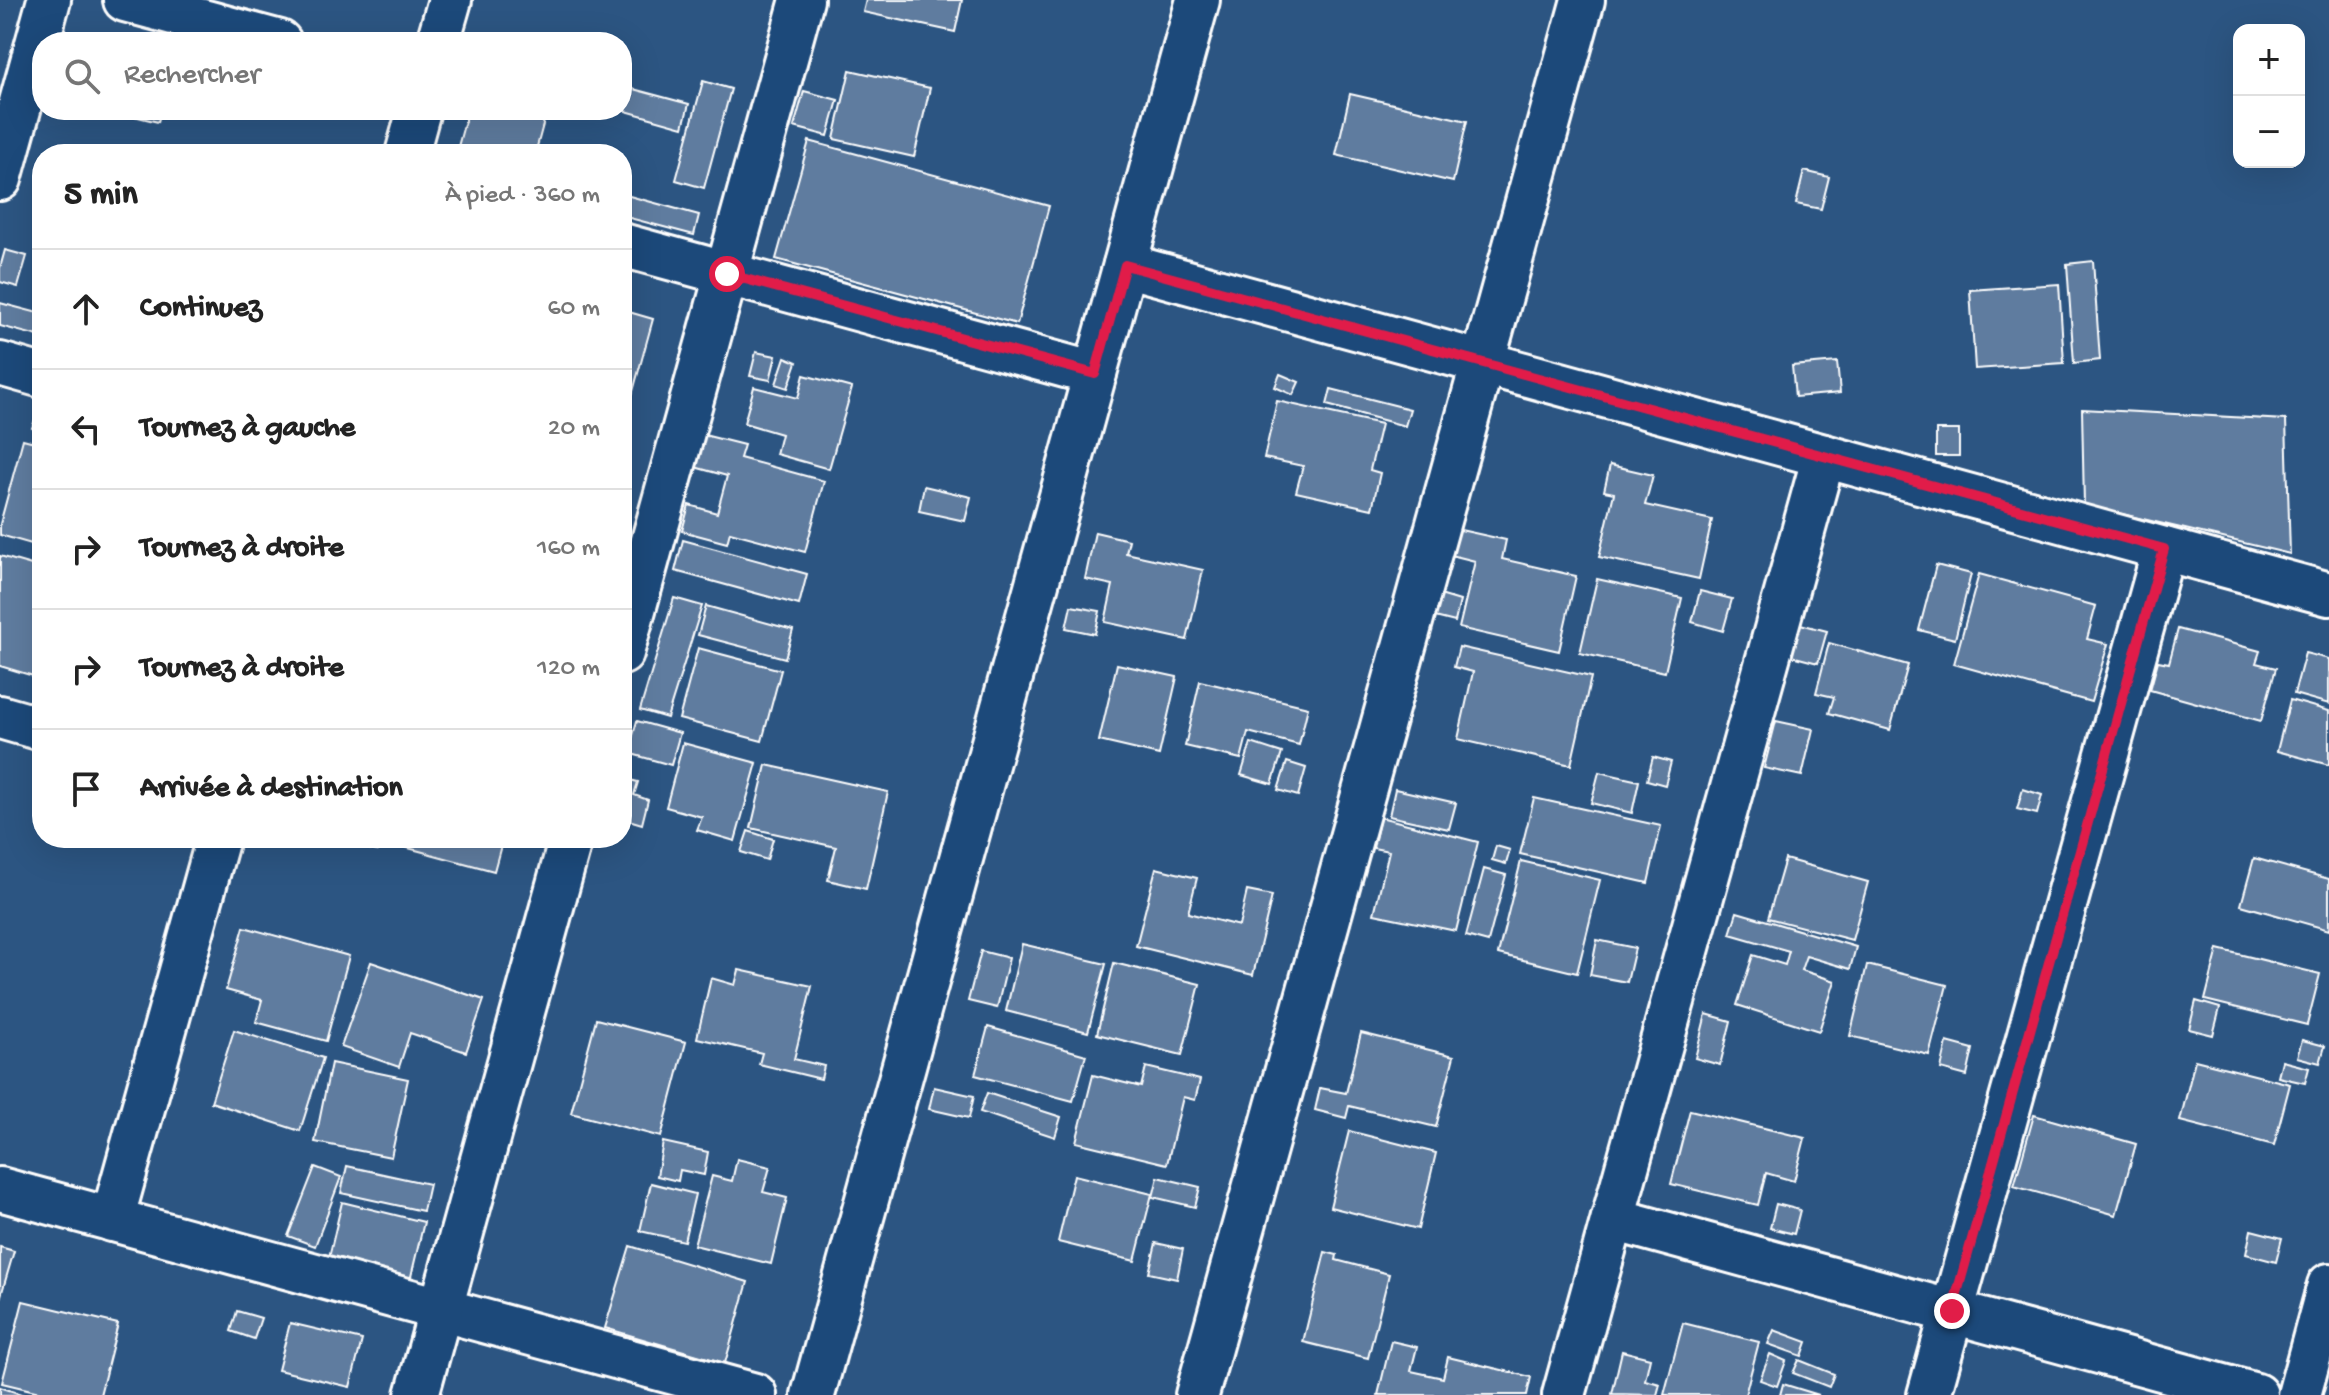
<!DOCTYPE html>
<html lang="fr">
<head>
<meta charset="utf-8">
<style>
  :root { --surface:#fff; --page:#f2f2f2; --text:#222; --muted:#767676; --line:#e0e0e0 }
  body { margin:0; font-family:"Gochi Hand",sans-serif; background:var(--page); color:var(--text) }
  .controls { position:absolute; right:24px; top:24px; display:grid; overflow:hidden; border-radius:16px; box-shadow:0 8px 32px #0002 }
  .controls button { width:72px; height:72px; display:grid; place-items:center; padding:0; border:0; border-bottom:2px solid var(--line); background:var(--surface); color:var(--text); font:40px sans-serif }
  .stop { position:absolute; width:24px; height:24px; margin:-18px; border:6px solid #e11d48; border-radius:50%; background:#fff }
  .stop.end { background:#e11d48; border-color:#fff; box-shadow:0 2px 8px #0008 }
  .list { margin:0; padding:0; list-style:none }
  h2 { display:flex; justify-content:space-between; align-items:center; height:104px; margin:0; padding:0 32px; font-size:34px }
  h2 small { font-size:26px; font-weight:400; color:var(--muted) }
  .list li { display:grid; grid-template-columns:52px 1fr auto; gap:24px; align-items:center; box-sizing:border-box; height:120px; padding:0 32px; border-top:2px solid var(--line) }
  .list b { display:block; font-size:30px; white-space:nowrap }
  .list em { font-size:26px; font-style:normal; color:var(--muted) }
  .icon { flex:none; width:44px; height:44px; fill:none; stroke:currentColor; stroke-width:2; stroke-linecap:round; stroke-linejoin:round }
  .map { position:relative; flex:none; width:2329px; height:1395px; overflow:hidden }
  .search { position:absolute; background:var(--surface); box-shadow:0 8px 32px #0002; left:32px; top:32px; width:600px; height:88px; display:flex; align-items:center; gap:20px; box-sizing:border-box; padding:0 28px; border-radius:32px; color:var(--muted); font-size:30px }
  .panel { position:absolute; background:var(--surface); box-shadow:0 8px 32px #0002; left:32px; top:144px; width:600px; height:704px; border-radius:32px }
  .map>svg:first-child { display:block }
</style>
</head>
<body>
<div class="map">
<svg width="2329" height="1395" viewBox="0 0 2329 1395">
  <rect width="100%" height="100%" fill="#2c5582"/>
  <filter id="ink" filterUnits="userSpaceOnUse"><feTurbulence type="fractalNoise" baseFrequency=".0125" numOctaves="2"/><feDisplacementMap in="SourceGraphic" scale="16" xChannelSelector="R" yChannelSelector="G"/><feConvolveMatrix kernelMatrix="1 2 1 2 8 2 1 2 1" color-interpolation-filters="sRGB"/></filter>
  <g filter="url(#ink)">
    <g fill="#5e7c9f" stroke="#fff" stroke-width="2">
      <path d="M866,0H962L955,32L863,12Z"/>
      <path d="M850,70L930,88L914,157L834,139Z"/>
      <path d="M703,81L731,89L704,188L676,180Z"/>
      <path d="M622,86L689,104L683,127L622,110Z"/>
      <path d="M804,91L838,100L828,136L794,127Z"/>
      <path d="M1350,94L1467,121L1453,182L1336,155Z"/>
      <path d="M127,110H161L158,122L126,114Z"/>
      <path d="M468,110H547L535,154H456Z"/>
      <path d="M809,141L1049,206L1017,324L776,259Z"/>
      <path d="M321,146L348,154H319Z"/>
      <path d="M1804,171L1829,177L1821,209L1796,204Z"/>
      <path d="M622,194L699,215L694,235L622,216Z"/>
      <path d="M5,250L27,256L18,287L0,282V268Z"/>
      <path d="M2093,261L2100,360L2074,363L2067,264Z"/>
      <path d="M2059,284L2064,363L1975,369L1970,290Z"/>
      <path d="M0,303L42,314V337L0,326Z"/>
      <path d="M622,310L653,319L629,406L622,405Z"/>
      <path d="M756,352L776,356L770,380L750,376Z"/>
      <path d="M785,357L797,362L788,388L776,384Z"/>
      <path d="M1837,362L1840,393L1795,397L1792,366Z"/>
      <path d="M1280,374L1299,382L1293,395L1275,387Z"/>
      <path d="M804,375L852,388L829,469L776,454L781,434L744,423L754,387L798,398Z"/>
      <path d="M1331,389L1410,409L1405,426L1327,405Z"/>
      <path d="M1277,401L1381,424L1370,470L1380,473L1372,509L1296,492L1303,466L1264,458Z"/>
      <path d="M39,409L42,410V432L32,428Z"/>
      <path d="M2082,409L2286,420L2290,554L2084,505Z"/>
      <rect x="1936" y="430" width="23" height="26"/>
      <path d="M700,434L744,445L740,458L824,481L805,552L730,532L727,543L682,531L689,505L717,513L727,476L691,466Z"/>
      <path d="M23,439L42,444V547L0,535V524Z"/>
      <path d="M1610,465L1653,475L1645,505L1712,520L1699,579L1599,557L1614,493L1604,491Z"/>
      <path d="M924,486L971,497L965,521L919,511Z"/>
      <path d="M1456,529L1506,540L1502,559L1576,576L1559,651L1459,628L1475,561L1451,555Z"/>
      <path d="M1095,532L1129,540L1126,553L1203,570L1187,640L1105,622L1113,585L1085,579Z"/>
      <path d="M683,540L807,574L799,605L675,571Z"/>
      <path d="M0,556L42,568V672L40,678L0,666Z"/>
      <path d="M1936,565L1971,574L1955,639L1919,630Z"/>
      <path d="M1979,574L2096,606L2087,639L2108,644L2091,702L1954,664Z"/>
      <path d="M1597,579L1682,598L1665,672L1580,653Z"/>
      <path d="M1700,591L1732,599L1723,631L1692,622Z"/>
      <path d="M1440,595L1460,601L1455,622L1435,617Z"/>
      <path d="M674,598L702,606L667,718L640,710Z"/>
      <path d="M706,606L793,630L785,658L698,635Z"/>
      <path d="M1071,606L1100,611L1095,634L1066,628Z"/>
      <path d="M1785,620L1827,631L1818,663L1776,652Z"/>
      <path d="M2178,629L2260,651L2256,663L2276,668L2261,721L2150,690L2158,661L2169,663Z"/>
      <path d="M1829,643L1908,665L1890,730L1829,713L1834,697L1816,693Z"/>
      <path d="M1459,647L1591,677L1571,765L1458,739L1473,672L1454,667Z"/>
      <path d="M698,648L781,670L762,741L679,719Z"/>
      <path d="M2305,653L2329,659V704L2294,694Z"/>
      <path d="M1117,664L1177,677L1159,755L1099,741Z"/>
      <path d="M1200,681L1308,707L1299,745L1248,732L1241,759L1185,746Z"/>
      <path d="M2290,700L2329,711V765L2277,751Z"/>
      <path d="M637,721L680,733L671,765L628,753Z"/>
      <path d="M1776,721L1813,729L1802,776L1764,768Z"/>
      <path d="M683,743L757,763L735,841L697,830L702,817L666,807Z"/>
      <path d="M1251,743L1282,753L1272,784L1241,775Z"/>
      <path d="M1653,757L1671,762L1665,785L1647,780Z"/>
      <path d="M1287,762L1306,768L1298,796L1278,790Z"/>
      <path d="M766,765L888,792L866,889L828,880L836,847L751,828Z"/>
      <path d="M1599,772L1639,781L1632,813L1591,803Z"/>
      <path d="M622,778L638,782L634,795L648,800L642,824L622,818Z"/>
      <path d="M1395,789L1456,803L1449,829L1389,816Z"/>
      <path d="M2023,789L2042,795L2037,814L2017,809Z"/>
      <path d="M1534,798L1661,826L1648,883L1520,854Z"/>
      <path d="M1380,817L1478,842L1456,931L1374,914L1389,851L1373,848Z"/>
      <path d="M748,831L773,839L767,860L741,852Z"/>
      <path d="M329,838H380L377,851Z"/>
      <path d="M399,838H503L494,871L397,845Z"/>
      <path d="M1496,846L1510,850L1506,864L1492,860Z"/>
      <path d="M2254,858L2329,879V930L2241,905Z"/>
      <path d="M1785,859L1868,882L1852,940L1768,918Z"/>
      <path d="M1521,861L1600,880L1577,973L1498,954Z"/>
      <path d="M1156,868L1197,878L1188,913L1239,926L1247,891L1272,896L1253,975L1136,946Z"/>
      <path d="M1484,869L1506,875L1488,942L1466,936Z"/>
      <path d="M1737,912L1856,947L1850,969L1806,956L1801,970L1835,981L1819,1031L1737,1005L1753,955L1785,965L1789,951L1730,934Z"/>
      <path d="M244,927L349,956L326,1041L256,1022L262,1000L226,990Z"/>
      <path d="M1597,940L1635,948L1627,982L1590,975Z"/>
      <path d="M1022,944L1106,964L1088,1032L1006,1011Z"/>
      <path d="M2218,949L2320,974L2307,1025L2205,1000Z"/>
      <path d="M981,951L1009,958L997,1008L968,1001Z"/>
      <path d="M371,962L484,1000L466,1052L410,1033L399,1067L341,1047Z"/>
      <path d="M1114,963L1200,984L1182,1055L1097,1034Z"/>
      <path d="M1867,965L1947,985L1929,1055L1850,1036Z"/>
      <path d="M739,970L812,986L794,1059L824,1066L821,1079L759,1064L762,1053L697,1038L711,978L735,985Z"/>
      <path d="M2196,1001L2220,1008L2213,1035L2189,1029Z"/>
      <path d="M1706,1014L1731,1021L1720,1065L1695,1058Z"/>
      <path d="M596,1019L686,1042L661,1137L571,1113Z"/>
      <path d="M988,1027L1086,1055L1073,1101L975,1075Z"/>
      <path d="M234,1030L323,1058L300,1131L211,1102Z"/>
      <path d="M1361,1033L1454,1056L1436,1127L1349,1106L1346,1118L1315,1110L1320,1088L1346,1093Z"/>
      <path d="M2302,1040L2325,1046L2320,1063L2297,1057Z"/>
      <path d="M1947,1042L1973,1049L1967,1076L1941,1069Z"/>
      <path d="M2195,1060L2290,1084L2274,1145L2180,1121Z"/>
      <path d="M2282,1061L2309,1068L2305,1083L2278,1077Z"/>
      <path d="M331,1063L408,1079L391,1157L315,1142Z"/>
      <path d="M1146,1067L1200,1080L1195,1100L1183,1097L1167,1164L1076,1142L1093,1075L1141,1087Z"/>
      <path d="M934,1087L974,1096L969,1118L929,1109Z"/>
      <path d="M987,1093L1061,1117L1055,1137L980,1112Z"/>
      <path d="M1690,1110L1805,1138L1794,1181L1766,1173L1758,1205L1671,1184Z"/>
      <path d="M2034,1115L2136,1144L2116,1215L2014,1186Z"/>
      <path d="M1349,1131L1436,1153L1418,1229L1330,1207Z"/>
      <path d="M663,1142L708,1152L704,1175L680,1170L678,1181L657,1176Z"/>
      <path d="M737,1159L770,1167L763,1192L787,1198L771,1264L694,1245L712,1176L732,1181Z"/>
      <path d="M347,1166L429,1184L423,1211L341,1193Z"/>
      <path d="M315,1167L341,1177L315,1246L288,1236Z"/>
      <path d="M1074,1175L1152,1194L1135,1261L1058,1242Z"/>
      <path d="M1158,1177L1200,1187L1195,1207L1153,1197Z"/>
      <path d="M651,1183L695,1194L684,1241L640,1231Z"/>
      <path d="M342,1202L424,1222L409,1285L327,1266Z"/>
      <path d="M1776,1204L1800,1210L1794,1234L1770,1228Z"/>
      <path d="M2251,1230L2282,1238L2276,1262L2246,1254Z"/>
      <path d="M1156,1243L1183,1249L1177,1279L1149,1273Z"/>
      <path d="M630,1246L748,1282L725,1363L605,1328Z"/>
      <path d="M0,1247L14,1251L0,1299Z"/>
      <path d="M1325,1252L1337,1255L1336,1260L1389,1274L1368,1358L1303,1342Z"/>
      <path d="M23,1301L118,1324L100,1395H52L2,1383Z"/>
      <path d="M237,1311L261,1318L254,1339L231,1331Z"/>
      <path d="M290,1323L362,1340L350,1387L278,1370Z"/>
      <path d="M1683,1323L1759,1342L1745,1395H1664Z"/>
      <path d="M1774,1330L1807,1342L1802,1356L1768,1344Z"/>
      <path d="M1391,1341L1417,1347L1411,1371L1443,1378L1448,1357L1531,1377L1527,1395H1378Z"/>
      <path d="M1622,1351L1650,1358L1645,1380L1660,1384L1657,1395L1612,1394Z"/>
      <path d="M1770,1354L1786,1361L1777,1386L1760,1380Z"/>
      <path d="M1799,1360L1834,1374L1829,1387L1793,1373Z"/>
      <path d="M1783,1384L1819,1395H1780Z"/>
      <path d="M0,1387L24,1395H0Z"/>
    </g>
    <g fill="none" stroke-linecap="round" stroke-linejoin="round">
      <defs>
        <g id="minor">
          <path d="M125,0L280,42"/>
          <path d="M438,42L450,0"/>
          <path d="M407,154L419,110"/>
          <path d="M0,179L49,0"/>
          <path d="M622,245L1095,374"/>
          <path d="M1125,265L2329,594"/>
          <path d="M0,364L42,376"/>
          <path d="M622,653L802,0"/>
          <path d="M0,717L42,729"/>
          <path d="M0,1189L755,1395"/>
          <path d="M1613,1219L2256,1395"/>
          <path d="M112,1220L218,838"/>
          <path d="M417,1395L571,838"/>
          <path d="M813,1395L1198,0"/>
          <path d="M1197,1395L1583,0"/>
          <path d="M1564,1395L1824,456"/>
          <path d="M1929,1395L2164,549"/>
          <path d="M2299,1395L2329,1285"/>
        </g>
      </defs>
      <use href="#minor" stroke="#fff" stroke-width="48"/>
      <use href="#minor" stroke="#1f4a7a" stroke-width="42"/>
    </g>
  </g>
  <g fill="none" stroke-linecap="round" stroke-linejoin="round" filter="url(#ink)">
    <path stroke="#e11d48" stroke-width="10" d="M727,274L1095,374L1125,265L2164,549L1952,1311"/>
  </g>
</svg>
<div class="controls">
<button>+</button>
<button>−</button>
</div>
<div class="stop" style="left:727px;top:274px"></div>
<div class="stop end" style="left:1952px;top:1311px"></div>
<div class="search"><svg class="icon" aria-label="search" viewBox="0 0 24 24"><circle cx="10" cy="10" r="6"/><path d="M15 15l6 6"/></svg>Rechercher</div>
<section class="panel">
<h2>5 min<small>À pied · 360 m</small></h2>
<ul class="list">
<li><svg class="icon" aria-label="ahead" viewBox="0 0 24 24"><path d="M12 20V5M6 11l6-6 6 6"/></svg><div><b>Continuez</b></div><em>60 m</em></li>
<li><svg class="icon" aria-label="left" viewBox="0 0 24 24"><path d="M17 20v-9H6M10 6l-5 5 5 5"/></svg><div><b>Tournez à gauche</b></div><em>20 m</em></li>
<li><svg class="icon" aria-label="right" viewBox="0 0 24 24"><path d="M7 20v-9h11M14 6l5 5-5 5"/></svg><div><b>Tournez à droite</b></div><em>160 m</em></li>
<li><svg class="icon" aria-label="right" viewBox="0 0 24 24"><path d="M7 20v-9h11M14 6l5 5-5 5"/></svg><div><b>Tournez à droite</b></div><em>120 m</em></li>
<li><svg class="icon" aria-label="arrive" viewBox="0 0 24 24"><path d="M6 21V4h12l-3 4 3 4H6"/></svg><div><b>Arrivée à destination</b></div></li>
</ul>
</section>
</div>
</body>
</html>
